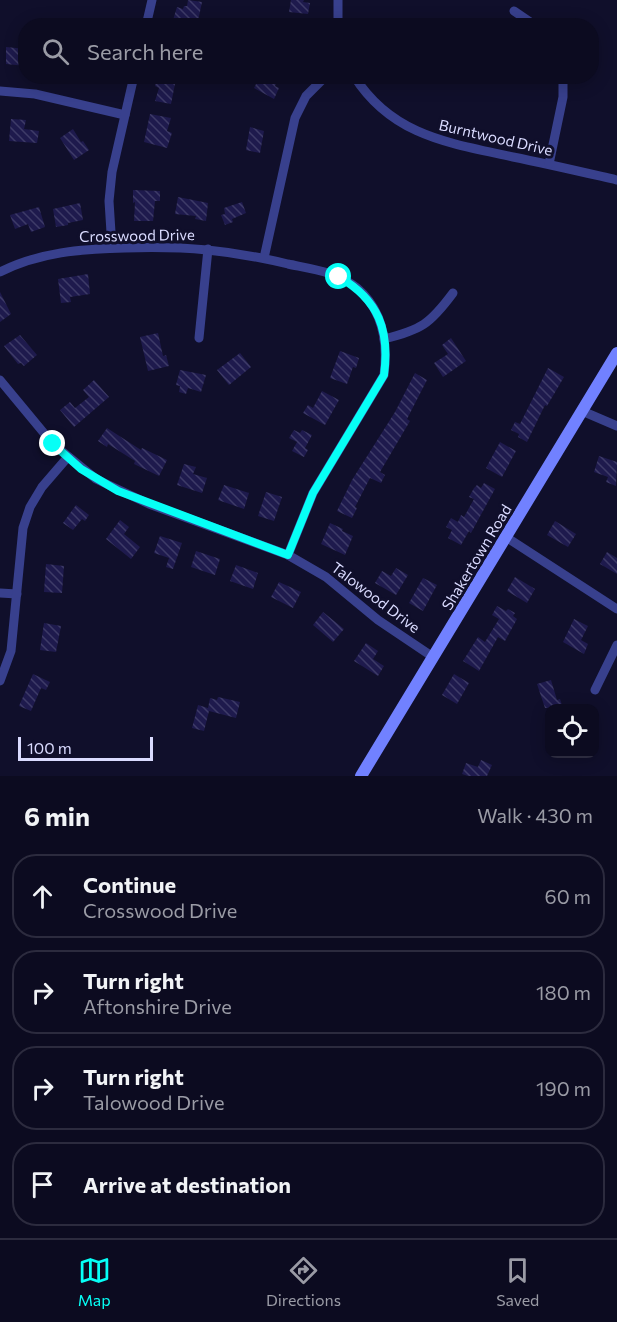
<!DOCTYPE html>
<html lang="en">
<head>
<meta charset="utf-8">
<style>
  :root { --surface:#0c0b20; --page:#151429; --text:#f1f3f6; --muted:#9a9ba5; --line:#2c2b3e; --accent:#06fff6 }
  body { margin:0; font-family:Commissioner,sans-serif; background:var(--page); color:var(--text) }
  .controls { position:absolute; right:18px; bottom:18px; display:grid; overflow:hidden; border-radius:12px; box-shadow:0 3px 15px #0003 }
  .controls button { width:54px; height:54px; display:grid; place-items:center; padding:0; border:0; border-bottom:2px solid var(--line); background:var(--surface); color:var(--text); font:30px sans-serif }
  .scale { position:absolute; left:18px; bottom:15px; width:135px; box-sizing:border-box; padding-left:6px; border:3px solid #dadbff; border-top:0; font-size:16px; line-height:21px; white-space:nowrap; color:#dadbff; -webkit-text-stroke:4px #100f2b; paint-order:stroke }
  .stop { position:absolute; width:18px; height:18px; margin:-14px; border:4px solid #06fff6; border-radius:50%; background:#fff }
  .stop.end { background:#06fff6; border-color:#fff; box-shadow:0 2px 6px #0008 }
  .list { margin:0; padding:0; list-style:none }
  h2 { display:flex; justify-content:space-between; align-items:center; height:78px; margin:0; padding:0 24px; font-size:26px }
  h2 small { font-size:20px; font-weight:400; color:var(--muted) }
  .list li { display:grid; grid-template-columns:39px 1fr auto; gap:18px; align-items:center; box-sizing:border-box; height:84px; margin:0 12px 12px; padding:0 12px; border:2px solid var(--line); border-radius:24px }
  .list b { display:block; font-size:22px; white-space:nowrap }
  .list p { margin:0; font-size:20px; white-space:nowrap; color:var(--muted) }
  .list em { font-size:20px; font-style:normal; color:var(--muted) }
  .icon { flex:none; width:33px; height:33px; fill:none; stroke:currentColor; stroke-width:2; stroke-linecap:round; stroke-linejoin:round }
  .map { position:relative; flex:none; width:617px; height:776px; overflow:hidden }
  .search { position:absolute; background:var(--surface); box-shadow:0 3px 15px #0003; left:18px; right:18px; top:18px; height:66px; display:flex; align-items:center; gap:15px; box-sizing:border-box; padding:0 21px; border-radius:24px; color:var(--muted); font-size:22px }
  .sheet { height:462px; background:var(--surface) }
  nav { display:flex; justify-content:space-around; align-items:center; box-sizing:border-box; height:84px; border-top:2px solid var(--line); background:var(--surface); font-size:16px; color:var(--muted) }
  nav a { display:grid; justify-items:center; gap:3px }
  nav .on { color:var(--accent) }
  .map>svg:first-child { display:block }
</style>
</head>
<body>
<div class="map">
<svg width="617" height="776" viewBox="0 0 617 776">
  <defs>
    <pattern id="building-back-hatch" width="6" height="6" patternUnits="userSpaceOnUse" patternTransform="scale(1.5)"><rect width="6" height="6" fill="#1e1a4d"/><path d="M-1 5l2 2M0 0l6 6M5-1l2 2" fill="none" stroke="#3e3b68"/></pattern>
  </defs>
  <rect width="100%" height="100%" fill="#100f2b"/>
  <g fill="url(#building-back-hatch)">
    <path d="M188,0L202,2L197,26L173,20L177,7L183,9L184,6H187Z"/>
    <path d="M291,0H304L303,2L310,3L308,14L289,12Z"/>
    <path d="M6,47L26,49V66L6,64Z"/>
    <path d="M157,76L176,79L171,104L155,101L159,88L155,86Z"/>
    <path d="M260,76H275L273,83L276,84L275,86L279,88L274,99L254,88Z"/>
    <path d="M150,114L171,118L167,131L172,133L167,148L144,142Z"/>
    <path d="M11,119L26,120L24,129L39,131L37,143L9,141Z"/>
    <path d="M250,127L264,131L260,153L246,150Z"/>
    <path d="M73,129L81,142L83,141L89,150L74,160L60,138Z"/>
    <path d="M133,190L160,191V201H155L153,221H134L135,202L133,203Z"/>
    <path d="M178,197L208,203L206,221L195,219L196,216L175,214Z"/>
    <path d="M242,202L246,213L232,219L233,222L225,225L221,215L225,214L224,208Z"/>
    <path d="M80,203L83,220L68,223V225L56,227L53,209Z"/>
    <path d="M39,207L45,227L31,232L28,224L15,229L10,215Z"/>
    <path d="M88,274L90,294L70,297L71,302L61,303L58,279Z"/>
    <path d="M0,292L11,314L0,322Z"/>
    <path d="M158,333L163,356L166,355L169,366L148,371L140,337Z"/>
    <path d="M20,335L37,355L24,366L21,363L18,364L4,346Z"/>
    <path d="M451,338L466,361L443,377L434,363L448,354L442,345Z"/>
    <path d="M340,351L359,358L356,368L353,367L347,384L330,378Z"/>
    <path d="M240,353L251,367L229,385L217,370Z"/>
    <path d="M548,368L564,377L547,406L545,405L527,442L518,437L519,434L511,430L515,422L520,424Z"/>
    <path d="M180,370L206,375L201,392L188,388L186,394L179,392L180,386L176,385Z"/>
    <path d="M415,373L427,380L407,419L410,421L380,472L385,475L381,483L370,478L355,507L357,508L352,518L337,511L352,480L395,412Z"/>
    <path d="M94,380L109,397L74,427L60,410L70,402L75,408L89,397L83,390Z"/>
    <path d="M322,391L339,400L325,425L303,413L308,405L313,408Z"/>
    <path d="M107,428L141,450L142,448L167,460L159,476L134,464L135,461L108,444L107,447L98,441Z"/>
    <path d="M294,430L300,433L302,430L312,435L305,448L308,450L304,457L292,451L297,442L289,438Z"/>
    <path d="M500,442L516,451L502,477L486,468Z"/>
    <path d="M599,456L617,462L616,486L606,482L608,477L594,472Z"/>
    <path d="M184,464L196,467L193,474L207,478L202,493L177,485Z"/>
    <path d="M484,483L495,489L471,533L469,531L461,545L448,538L452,530L446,527L451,518L458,522L461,515L464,517L474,499L469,497L474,488L477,485L481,488Z"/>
    <path d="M224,485L249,493L244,509L218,500Z"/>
    <path d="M266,492L282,497L274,521L258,516Z"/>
    <path d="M76,505L89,515L85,521L82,519L73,530L63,523Z"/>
    <path d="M120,520L129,527L124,534L140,547L131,559L106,539Z"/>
    <path d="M555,521L576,534L568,547L547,535Z"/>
    <path d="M330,523L343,529L342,531L353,536L345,555L321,544Z"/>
    <path d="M160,536L182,543L173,569L166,567L169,558L154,553Z"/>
    <path d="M196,551L220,559L215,575L191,567Z"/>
    <path d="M607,552L617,558V574L600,564Z"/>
    <path d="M46,564L64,566L62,593L44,592Z"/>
    <path d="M236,565L258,573L253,589L230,581Z"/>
    <path d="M396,568L408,575L396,595L375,583L382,571L391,576Z"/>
    <path d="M515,577L535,589L527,603L507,591Z"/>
    <path d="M423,578L437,585L423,611L409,603Z"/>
    <path d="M279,582L301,592L293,608L271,597Z"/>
    <path d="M497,606L506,611L508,609L515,613L513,616L517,619L505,641L498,637L479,671L463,661L478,637L485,642L499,619L492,615Z"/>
    <path d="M323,612L344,629L333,642L313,625Z"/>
    <path d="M574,619L588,626L581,640L588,644L584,654L563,642Z"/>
    <path d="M44,623L61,626L56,652L40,650Z"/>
    <path d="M366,643L378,651L373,659L384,666L378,676L354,661Z"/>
    <path d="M33,674L50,682L46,690L41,688L31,711L19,706Z"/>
    <path d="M454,674L469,683L457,704L442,695Z"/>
    <path d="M551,680L557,700L560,699L563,708H545L537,684Z"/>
    <path d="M218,697L240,702L236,718L209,711L204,731L192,728L198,705L208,708L210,698L217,700Z"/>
    <path d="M481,760L492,765L487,776H468L462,774L466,763L478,767Z"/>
  </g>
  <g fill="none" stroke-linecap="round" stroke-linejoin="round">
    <g stroke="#38408d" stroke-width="9">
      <path d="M338,0V26"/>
      <path d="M514,11L536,26"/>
      <path d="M146,26L152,0"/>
      <path d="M354,76C392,136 449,143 513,157C548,164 582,172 617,180"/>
      <path d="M0,91L35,94L125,115"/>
      <path d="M549,164L563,97V76"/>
      <path d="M112,248L109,201L112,172L134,76"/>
      <path d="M264,258L295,118L306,96L326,76"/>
      <path d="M0,272C40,252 81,249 125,248C185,246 230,250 288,264C312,269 338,272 357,288C384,311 388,343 384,375L313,493L288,555"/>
      <path d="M199,338L208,249"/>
      <path d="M384,339C421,330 430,324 453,293"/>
      <path d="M0,380L53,444L96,479L149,504L288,555L326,577L378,620L433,657"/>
      <path d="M582,411L617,426"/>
      <path d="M506,537L617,609"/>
      <path d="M0,593L17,594"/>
      <path d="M0,681L11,651L23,528L30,507L42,487L67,458"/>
      <path d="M595,690L617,645"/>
    </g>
    <path stroke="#7181ff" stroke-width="12" d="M361,776L617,353"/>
  </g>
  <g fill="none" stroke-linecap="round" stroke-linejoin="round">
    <path stroke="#06fff6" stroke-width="8" d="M53,444L81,469L118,491L288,555L313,493L384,375C390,331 379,300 339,277"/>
  </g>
  <g text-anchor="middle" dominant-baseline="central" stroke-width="6" stroke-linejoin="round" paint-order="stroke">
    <g font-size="15" fill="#dadbff" stroke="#100f2b">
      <text transform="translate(496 137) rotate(13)">Burntwood Drive</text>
      <text transform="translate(137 235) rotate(-1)">Crosswood Drive</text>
      <text transform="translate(476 557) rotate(-59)">Shakertown Road</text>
      <text transform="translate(376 597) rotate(37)">Talowood Drive</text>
    </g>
  </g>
</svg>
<div class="controls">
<button><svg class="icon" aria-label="locate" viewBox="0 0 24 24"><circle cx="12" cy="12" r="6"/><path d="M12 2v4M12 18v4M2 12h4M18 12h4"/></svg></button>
</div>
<div class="scale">100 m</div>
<div class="stop" style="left:339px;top:277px"></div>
<div class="stop end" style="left:53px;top:444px"></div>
<div class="search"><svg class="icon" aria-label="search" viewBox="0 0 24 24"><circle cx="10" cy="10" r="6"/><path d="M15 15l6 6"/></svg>Search here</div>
</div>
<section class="sheet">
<h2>6 min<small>Walk · 430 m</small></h2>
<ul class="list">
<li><svg class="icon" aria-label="ahead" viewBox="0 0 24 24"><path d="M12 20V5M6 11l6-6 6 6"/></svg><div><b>Continue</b><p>Crosswood Drive</p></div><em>60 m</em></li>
<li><svg class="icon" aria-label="right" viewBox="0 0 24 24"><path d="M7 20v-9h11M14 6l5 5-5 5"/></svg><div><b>Turn right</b><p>Aftonshire Drive</p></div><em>180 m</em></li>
<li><svg class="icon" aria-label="right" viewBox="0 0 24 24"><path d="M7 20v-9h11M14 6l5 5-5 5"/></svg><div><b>Turn right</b><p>Talowood Drive</p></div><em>190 m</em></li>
<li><svg class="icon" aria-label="arrive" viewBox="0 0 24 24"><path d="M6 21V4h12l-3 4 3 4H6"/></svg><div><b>Arrive at destination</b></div></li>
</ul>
</section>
<nav>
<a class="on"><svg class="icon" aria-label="map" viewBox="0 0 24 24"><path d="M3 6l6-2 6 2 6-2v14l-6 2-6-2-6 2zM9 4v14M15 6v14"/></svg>Map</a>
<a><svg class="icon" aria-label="directions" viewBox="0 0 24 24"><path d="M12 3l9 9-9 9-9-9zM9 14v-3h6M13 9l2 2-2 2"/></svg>Directions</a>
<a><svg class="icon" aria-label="saved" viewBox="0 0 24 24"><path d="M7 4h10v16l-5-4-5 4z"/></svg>Saved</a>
</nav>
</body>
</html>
